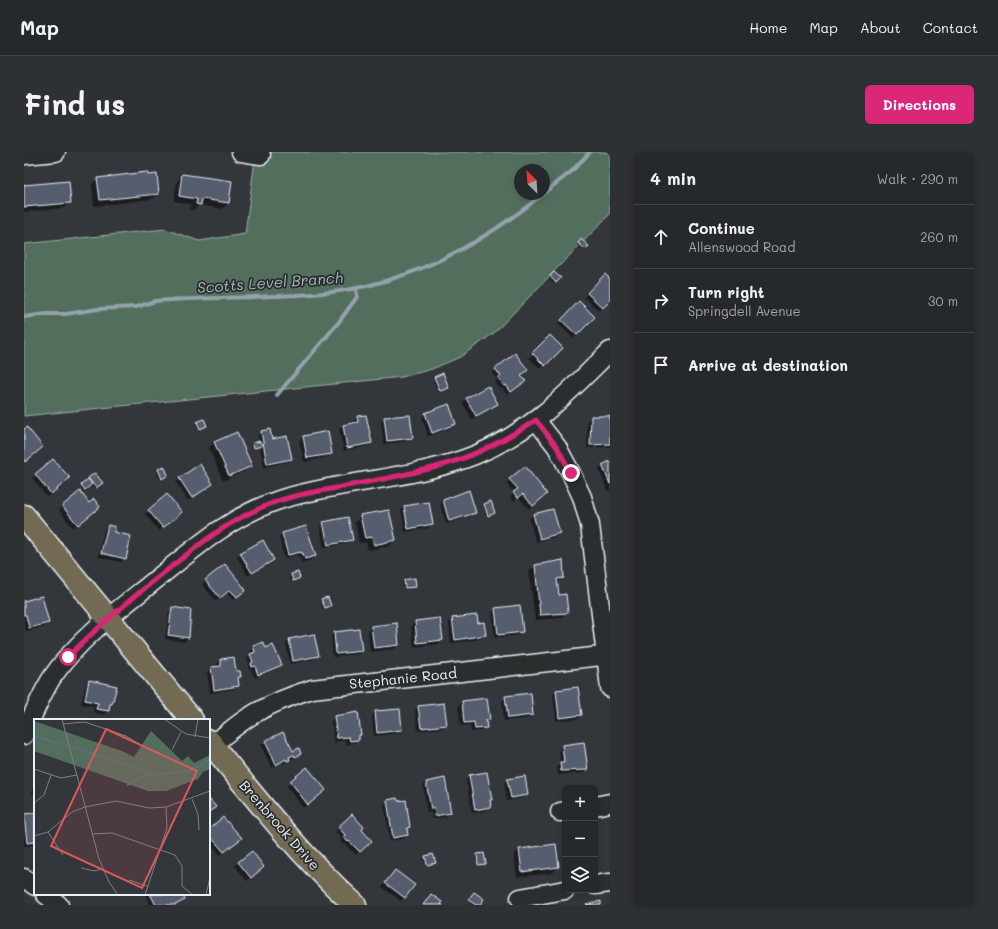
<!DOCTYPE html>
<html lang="en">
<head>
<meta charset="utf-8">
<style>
  :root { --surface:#26292c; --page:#2e3134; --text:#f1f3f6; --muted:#a4a6a9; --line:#424548; --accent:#db2777 }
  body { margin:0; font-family:Mali,sans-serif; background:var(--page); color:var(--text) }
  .controls { position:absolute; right:12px; bottom:12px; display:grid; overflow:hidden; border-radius:6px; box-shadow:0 2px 6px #0003 }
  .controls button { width:36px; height:36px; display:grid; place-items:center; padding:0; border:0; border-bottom:1px solid var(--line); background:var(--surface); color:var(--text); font:20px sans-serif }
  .compass { position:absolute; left:490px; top:12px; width:36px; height:36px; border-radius:50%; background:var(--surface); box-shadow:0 2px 6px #0003; rotate:335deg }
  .stop { position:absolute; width:12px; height:12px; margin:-9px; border:3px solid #db2777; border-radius:50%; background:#fff }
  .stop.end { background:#db2777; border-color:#fff; box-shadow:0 1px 4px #0008 }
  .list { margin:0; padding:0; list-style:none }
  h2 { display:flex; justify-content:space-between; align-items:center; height:52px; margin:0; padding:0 16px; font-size:17px }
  h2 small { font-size:13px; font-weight:400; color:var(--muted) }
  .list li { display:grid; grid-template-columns:26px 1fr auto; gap:12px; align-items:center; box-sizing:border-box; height:64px; padding:0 16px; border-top:1px solid var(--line) }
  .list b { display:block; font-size:15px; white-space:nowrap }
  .list p { margin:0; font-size:13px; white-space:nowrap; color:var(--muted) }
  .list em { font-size:13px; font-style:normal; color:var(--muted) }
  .icon { flex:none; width:22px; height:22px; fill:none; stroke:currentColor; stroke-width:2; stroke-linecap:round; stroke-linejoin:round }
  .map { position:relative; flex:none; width:586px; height:753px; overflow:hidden; border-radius:6px }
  header { display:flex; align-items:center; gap:24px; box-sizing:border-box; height:56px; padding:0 20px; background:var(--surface); border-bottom:1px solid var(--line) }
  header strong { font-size:19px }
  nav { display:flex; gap:22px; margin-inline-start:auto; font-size:14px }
  .intro { display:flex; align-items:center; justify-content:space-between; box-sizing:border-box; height:96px; padding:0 24px }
  h1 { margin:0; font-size:28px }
  .button { padding:10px 18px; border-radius:6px; background:var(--accent); color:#fff; font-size:14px; font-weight:700 }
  main { display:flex; gap:24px; padding:0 24px }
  aside { flex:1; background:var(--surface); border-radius:6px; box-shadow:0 2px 6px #0003 }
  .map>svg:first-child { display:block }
</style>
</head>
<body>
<header>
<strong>Map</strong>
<nav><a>Home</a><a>Map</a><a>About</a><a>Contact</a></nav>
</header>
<div class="intro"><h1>Find us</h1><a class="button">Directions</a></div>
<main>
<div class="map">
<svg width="586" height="753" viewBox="0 0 586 753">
  <rect width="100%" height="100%" fill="#33373b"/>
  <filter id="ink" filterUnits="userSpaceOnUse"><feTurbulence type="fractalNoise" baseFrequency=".025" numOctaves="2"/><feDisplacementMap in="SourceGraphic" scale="8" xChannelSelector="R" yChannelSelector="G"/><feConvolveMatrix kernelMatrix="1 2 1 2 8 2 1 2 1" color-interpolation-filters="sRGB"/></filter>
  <g filter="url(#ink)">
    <path fill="#536e5d" stroke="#9eb0aa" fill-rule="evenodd" d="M232,0H586V62L470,181L436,205L408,217L378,225L0,264V92L141,77L175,89L221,82ZM496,18H520V42H496Z"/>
    <g fill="#0007">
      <path d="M159,23L207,30L204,51L198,57L175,53L170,58H166L167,52L150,49L153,29Z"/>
      <path d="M74,27L134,42L128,47L70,54L68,32Z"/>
      <path d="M0,34L46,50L40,56L0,60Z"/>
      <path d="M557,88L563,94L559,98L553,93Z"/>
      <path d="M530,121L535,126L530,131L525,127Z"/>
      <path d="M581,123L586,128V147L575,159L560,145Z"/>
      <path d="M555,151L569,165L549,186L534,172Z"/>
      <path d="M526,184L538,196L517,217L505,206Z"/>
      <path d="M472,218L496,224L497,233L483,243L478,236L476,237L471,230L473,228L468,221Z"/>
      <path d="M418,223L424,235L414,240L409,228Z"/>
      <path d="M464,235L473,252L469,255L448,267L438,250L442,247Z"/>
      <path d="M402,262L431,272L427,276L404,284L398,265Z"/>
      <path d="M334,265L347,290L343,294L320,299L315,277L319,274L331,271L330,269Z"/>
      <path d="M567,265H586V294L584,295L563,296V269Z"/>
      <path d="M361,266L388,285L385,289L360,292L357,270Z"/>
      <path d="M173,270L182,274L174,278L172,272Z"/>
      <path d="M238,280L267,307L263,310L240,315L236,295L229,297L228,293L235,290L234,283Z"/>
      <path d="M279,285L307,301L303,305L280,310L275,289Z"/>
      <path d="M190,290L227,314L221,319L199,329L185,296Z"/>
      <path d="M586,310V339L584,340L575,317L578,314Z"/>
      <path d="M139,316L143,323L136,327L133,320Z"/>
      <path d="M71,322L76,332L70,337L66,332L59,338L56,335Z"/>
      <path d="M12,323L41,330L23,345L8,326Z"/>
      <path d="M156,327L184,335L164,349L152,330Z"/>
      <path d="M486,328L518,346L505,357L494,345L490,349L486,345L490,341L482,331Z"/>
      <path d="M55,341L71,358L49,376L35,358Z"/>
      <path d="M143,343L153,363L135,379L121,362Z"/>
      <path d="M420,349L451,360L447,364L422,372L416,352Z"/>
      <path d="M461,352L470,361L468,363L463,365L459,354Z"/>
      <path d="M380,355L408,372L404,376L381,380L377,359Z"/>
      <path d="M528,358L535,381L531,385L512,390L505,367L509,363Z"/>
      <path d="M337,364L371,388L365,394L344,398L342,390L335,391L331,370Z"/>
      <path d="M300,371L328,388L324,391L300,396L296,375Z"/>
      <path d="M84,374L89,381L101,406L97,410L74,405L80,378Z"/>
      <path d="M258,382L291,404L287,408L277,411L276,404L274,405L273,403L260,406L255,385Z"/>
      <path d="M217,401L249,408L245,412L224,424L213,405Z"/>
      <path d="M511,414L539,425L533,431L534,444L543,460L537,466L511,468L505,419Z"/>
      <path d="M273,421L275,426L267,430L265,425Z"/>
      <path d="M390,427L391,434L389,436L380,437L378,431L380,429Z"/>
      <path d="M182,429L217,441L209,448L202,440L192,449L178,432Z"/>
      <path d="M298,448L306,454L299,457L296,450Z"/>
      <path d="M0,450L24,471L20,475L2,479L0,472Z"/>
      <path d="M149,456L166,459L164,486L160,490L141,487L145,460Z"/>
      <path d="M472,457L498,480L494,483L471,486L468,461Z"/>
      <path d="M415,467L418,488L414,492L390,495L387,474L391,470Z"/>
      <path d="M429,467L461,483L457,487L427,491L425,471Z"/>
      <path d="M348,475L374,493L371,497L346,500L344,479Z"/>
      <path d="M310,481L337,499L333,502L309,505L307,484Z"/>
      <path d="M265,488L294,503L290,507L266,512L262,492Z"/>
      <path d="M230,495L241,497L257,513L253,516L231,526L227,517L225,518L224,515L226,513L223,507L227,503L226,499Z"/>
      <path d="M197,508L216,524L213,527L214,533L210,537L186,541L183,520L187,516L194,515L193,512Z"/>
      <path d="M65,529L88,552L80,563L69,560L70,554L57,552L62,533Z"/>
      <path d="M532,539L557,563L554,567L532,569L529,542Z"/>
      <path d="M482,545L508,563L505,566L480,569L478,549Z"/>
      <path d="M462,547L465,567L461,571L462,575L458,579L447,580L446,573L437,574L434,554L438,550Z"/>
      <path d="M395,555L422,573L418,576L394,579L391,559Z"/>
      <path d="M351,560L377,578L374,581L350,584L348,564Z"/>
      <path d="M311,565L336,583L334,585V588L330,591L322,593L321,588L310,590L307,569Z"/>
      <path d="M259,581L268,601L276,602L273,605L267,608L266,607L259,612L258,610L248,616L237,594L241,590Z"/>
      <path d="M539,594L563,617L560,621L534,623L533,615L536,611L535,598Z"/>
      <path d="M283,617L297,641L279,656L263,634Z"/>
      <path d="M445,624L467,647L465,650L466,655L462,659L448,661L442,628Z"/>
      <path d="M484,628L503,643L499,646L483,649L480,631Z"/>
      <path d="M402,631L426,661L422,665L408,667L407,660H403L399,634Z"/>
      <path d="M11,635V642L8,641Z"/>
      <path d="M363,649L385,675L382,678L383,683L379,687L366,689L360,653Z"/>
      <path d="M11,662V693L0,694V664Z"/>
      <path d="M328,664L336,678L347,689L332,703L321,692L319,693L316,689L318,687L311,680Z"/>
      <path d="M185,678L213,689L196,703L185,691Z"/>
      <path d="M496,697L534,715L528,721L493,725L490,703Z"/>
      <path d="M409,703L411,711L402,714L399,707Z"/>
      <path d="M453,703L460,712L459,713L453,714L452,704Z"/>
      <path d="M215,710L235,719L223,729L211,714Z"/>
      <path d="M368,723L381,745L377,749L358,735Z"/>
      <path d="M121,742H157L160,748L153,753H126Z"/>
      <path d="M449,742L454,753H448L444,750Z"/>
    </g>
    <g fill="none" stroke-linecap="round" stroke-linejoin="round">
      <g stroke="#95a2ac" stroke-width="4">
        <path d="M520,41L548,19L566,0"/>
        <path d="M0,165L23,162H42L74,157L112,155L131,149C183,145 236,146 289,142C375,136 453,96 519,42"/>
        <path d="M253,243L314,171L333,145L332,136"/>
      </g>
    </g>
    <g fill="#575d6e" stroke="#e8f1f8">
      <path d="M123,20L124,23L133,22L135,42L76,48L73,26Z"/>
      <path d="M158,22L208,29L205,51L178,47L177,53L172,52L173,47L155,44Z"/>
      <path d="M45,29L47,51L0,55V33Z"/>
      <path d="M557,87L565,94L561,97L554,91Z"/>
      <path d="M530,120L537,126L532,131L526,124Z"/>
      <path d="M581,122L586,127V149L579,156L563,141Z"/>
      <path d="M555,149L571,165L553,183L537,168Z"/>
      <path d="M526,183L539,196L521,214L508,201Z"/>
      <path d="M491,201L504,218L497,224L502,229L487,240L482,233L480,234L474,226L477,224L471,217Z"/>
      <path d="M419,221L425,236L416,239L410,225Z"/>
      <path d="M464,234L474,252L452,264L442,246Z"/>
      <path d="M425,252L432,272L408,281L401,261Z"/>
      <path d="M342,263L348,291L323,296L319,273L334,270L333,264Z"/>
      <path d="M386,263L389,286L363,289L360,265Z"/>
      <path d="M567,264H586V292L566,293Z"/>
      <path d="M180,267L183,274L176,277L173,270Z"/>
      <path d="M3,275L19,295L1,310L0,308V277Z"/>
      <path d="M246,277L248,287L263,284L268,307L243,312L237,279Z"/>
      <path d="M304,279L308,302L283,306L279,284Z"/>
      <path d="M213,280L228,314L205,324L190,290Z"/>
      <path d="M236,289L238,294L230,296L229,291Z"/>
      <path d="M29,307L46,326L27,342L11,322Z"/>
      <path d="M586,309V332L578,313Z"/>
      <path d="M176,312L189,332L168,346L155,326Z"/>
      <path d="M140,314L144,323L138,327L134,317Z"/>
      <path d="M501,314L523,342L509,354L499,342L494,346L489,340L494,337L485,327Z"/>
      <path d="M71,321L79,331L72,336L64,326Z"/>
      <path d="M64,327L68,332L61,338L57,333Z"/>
      <path d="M445,338L452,361L425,369L419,348Z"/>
      <path d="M56,339L65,351L70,347L76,355L54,373L38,354Z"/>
      <path d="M143,342L158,360L139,376L124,358Z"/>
      <path d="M467,349L471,361L464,364L460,352Z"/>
      <path d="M405,350L409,372L384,377L380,354Z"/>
      <path d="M529,357L536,381L516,387L509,362Z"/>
      <path d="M365,358L372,388L350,393L348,385L341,386L336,363Z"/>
      <path d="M324,365L329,388L304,393L299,370Z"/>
      <path d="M84,373L91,375L90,380L107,384L102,407L77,401Z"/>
      <path d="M282,374L292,404L281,407L279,401L278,402L277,400L264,403L258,381Z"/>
      <path d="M239,388L250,408L228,421L216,401Z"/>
      <path d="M539,408L540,426L533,427L535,443L542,442L544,461L516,463L511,413Z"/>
      <path d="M201,412L222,438L213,445L206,438L196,446L181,428Z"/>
      <path d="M274,420L276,426L269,429L267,422Z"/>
      <path d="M391,426L392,435L381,436L380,428Z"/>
      <path d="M18,444L25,471L5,476L2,463H0V449Z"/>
      <path d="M304,445L307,454L301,456L297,447Z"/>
      <path d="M496,453L499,480L474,483L471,456Z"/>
      <path d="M148,455L167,458L165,486L144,483Z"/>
      <path d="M453,463L454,471L460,470L462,483L431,488L428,466Z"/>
      <path d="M416,466L419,488L393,491L391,469Z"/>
      <path d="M373,471L375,493L350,496L347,474Z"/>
      <path d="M335,477L338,499L312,502L310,480Z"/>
      <path d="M290,482L295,504L269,509L265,487Z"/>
      <path d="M239,490L242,496L249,493L258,513L234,523L231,514L228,515L227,511L229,510L226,502L231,500L229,494Z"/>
      <path d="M210,505L212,519H216L217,525H214L215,534L190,538L187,515L197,514V507Z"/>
      <path d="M65,528L93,534L88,552H86L85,559L72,557L74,551L61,548Z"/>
      <path d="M554,535L558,563L535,566L532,538Z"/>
      <path d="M507,541L509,563L484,566L481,544Z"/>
      <path d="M463,546L466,568H462L463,576L451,577L450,570L440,571L438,549Z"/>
      <path d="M420,551L423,573L397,576L394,554Z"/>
      <path d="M376,557L378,578L353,581L351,559Z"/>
      <path d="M334,560L337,583H335V588L326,589L325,585L313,586L310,564Z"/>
      <path d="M259,580L269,599L275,596L277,602L271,605L270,603L265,605L266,608L263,609L262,607L252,613L241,589Z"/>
      <path d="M560,590L564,618L537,619L536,610H540L538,593Z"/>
      <path d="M283,615L302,638L284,653L266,629Z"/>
      <path d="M463,620L468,648H466L467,655L451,658L445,623Z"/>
      <path d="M501,624L504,643L487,646L483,627Z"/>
      <path d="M421,626L427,661L411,664L410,656L407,657L402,630Z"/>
      <path d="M373,646L374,649L382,648L386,675L383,676L384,683L369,686L363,648Z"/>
      <path d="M185,647L192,655L185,660Z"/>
      <path d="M11,661V690L3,691L0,662Z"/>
      <path d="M328,662L340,675L338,678L348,689L336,700L325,689L324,690L319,685L321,683L314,675Z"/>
      <path d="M199,665L218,686L200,700L185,683V677Z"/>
      <path d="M532,692L535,715L498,720L495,697Z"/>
      <path d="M228,699L240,715L227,726L214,710Z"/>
      <path d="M460,701L462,712L454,713L453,702Z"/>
      <path d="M409,702L412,711L403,713L401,704Z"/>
      <path d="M371,718L391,733L381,746L361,731Z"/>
      <path d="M450,740L460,747L456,753H452L444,748Z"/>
      <path d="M126,742H158L161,748L151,753H132Z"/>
      <path d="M407,742L418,750L417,752L419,753H399Z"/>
      <path d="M577,749V753H562Z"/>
    </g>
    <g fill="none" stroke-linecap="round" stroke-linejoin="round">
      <defs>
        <g id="minor">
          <path d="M217,0L237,3"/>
          <path d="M0,3L32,0"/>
          <path d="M512,268L533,295L547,321L558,345L566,373L586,536"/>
          <path d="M0,583C9,563 17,542 29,524C54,488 90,461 124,434C165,401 204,365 255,348C319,328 388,328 451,303C507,280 544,241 586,199"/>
          <path d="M188,593C200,584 212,573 225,565C245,552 266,544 288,537L586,503"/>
          <path d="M571,654L586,651"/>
          <path d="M536,660L541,659"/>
          <path d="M0,726L11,734"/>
          <path d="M571,733L586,731"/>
          <path d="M21,742L35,753"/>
          <path d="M496,746L541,738"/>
        </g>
        <g id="major">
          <path d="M0,364L168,568"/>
          <path d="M185,589C231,646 277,704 331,753"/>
        </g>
      </defs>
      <use href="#minor" stroke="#e8f1f8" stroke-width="21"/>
      <use href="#major" stroke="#e8f1f8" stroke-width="25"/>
      <use href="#minor" stroke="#2a2d2e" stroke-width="18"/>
      <use href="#major" stroke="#736b52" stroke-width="22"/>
    </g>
  </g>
  <g fill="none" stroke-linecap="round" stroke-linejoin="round" filter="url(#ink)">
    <path stroke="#db2777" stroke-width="5" d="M44,505C71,477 101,452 132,427C172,395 205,366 254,349C271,343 289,340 307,337C337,331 367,326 396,319C441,309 473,293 512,268L533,295L547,321"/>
  </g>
  <g text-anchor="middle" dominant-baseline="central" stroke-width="3.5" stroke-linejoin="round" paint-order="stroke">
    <g font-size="14" fill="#e8f1f8" stroke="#2a2d2e">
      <text transform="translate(379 526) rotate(-6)">Stephanie Road</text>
      <text transform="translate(256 673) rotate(49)">Brenbrook Drive</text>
    </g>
    <g font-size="15" font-style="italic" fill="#aab6bf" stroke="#2a2d2e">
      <text transform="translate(246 130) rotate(-4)">Scotts Level Branch</text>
    </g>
  </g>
  <g transform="translate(10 567)">
    <rect width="176" height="176" fill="#33373b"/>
    <path d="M0,2L88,32L100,38L117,12L148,42L154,37L160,44L176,36V50L169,53L164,60L132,72H114L0,32Z" fill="#536e5d"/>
    <path fill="none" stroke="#5e6d7a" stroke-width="2" d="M0,17L34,27M37,27L121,56L155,52L176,41M93,66L114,55"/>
    <path fill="none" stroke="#7b8187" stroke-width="1" d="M28,0L65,140L75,163L84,176M130,0L152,15L176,19M29,5L51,3L92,17L108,27M161,18L164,0M138,31L147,13M0,50L27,59L43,56M158,80L164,95L165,111M0,84L10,76L17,56M14,113L29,136M58,115L78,114L141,136L148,147V167L159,176M0,117L14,113L38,93L51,88L82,82L115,89L132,88L176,72M47,149L60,152L68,150M95,161L113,167M111,176L133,109L132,88M172,176L176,158"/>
    <path fill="#da5a5c" fill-opacity="0.15" stroke="#da5a5c" stroke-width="2" d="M72,10L163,52L108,169L17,127Z"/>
    <rect width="176" height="176" fill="none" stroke="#e8f1f8" stroke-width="2"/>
  </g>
</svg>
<div class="controls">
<button>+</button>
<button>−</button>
<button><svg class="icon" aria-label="layers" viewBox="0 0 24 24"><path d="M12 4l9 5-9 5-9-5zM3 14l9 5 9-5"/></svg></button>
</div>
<svg class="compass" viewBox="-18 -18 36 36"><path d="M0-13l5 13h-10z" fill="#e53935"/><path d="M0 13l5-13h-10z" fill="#a4a6a9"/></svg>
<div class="stop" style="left:44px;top:505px"></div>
<div class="stop end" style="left:547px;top:321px"></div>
</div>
<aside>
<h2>4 min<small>Walk · 290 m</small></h2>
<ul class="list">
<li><svg class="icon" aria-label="ahead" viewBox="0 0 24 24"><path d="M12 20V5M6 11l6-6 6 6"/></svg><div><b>Continue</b><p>Allenswood Road</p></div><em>260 m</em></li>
<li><svg class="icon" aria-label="right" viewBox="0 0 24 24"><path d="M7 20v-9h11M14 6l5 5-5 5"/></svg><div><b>Turn right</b><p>Springdell Avenue</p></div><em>30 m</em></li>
<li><svg class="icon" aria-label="arrive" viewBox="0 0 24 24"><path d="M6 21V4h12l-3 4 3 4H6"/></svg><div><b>Arrive at destination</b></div></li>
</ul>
</aside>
</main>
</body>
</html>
